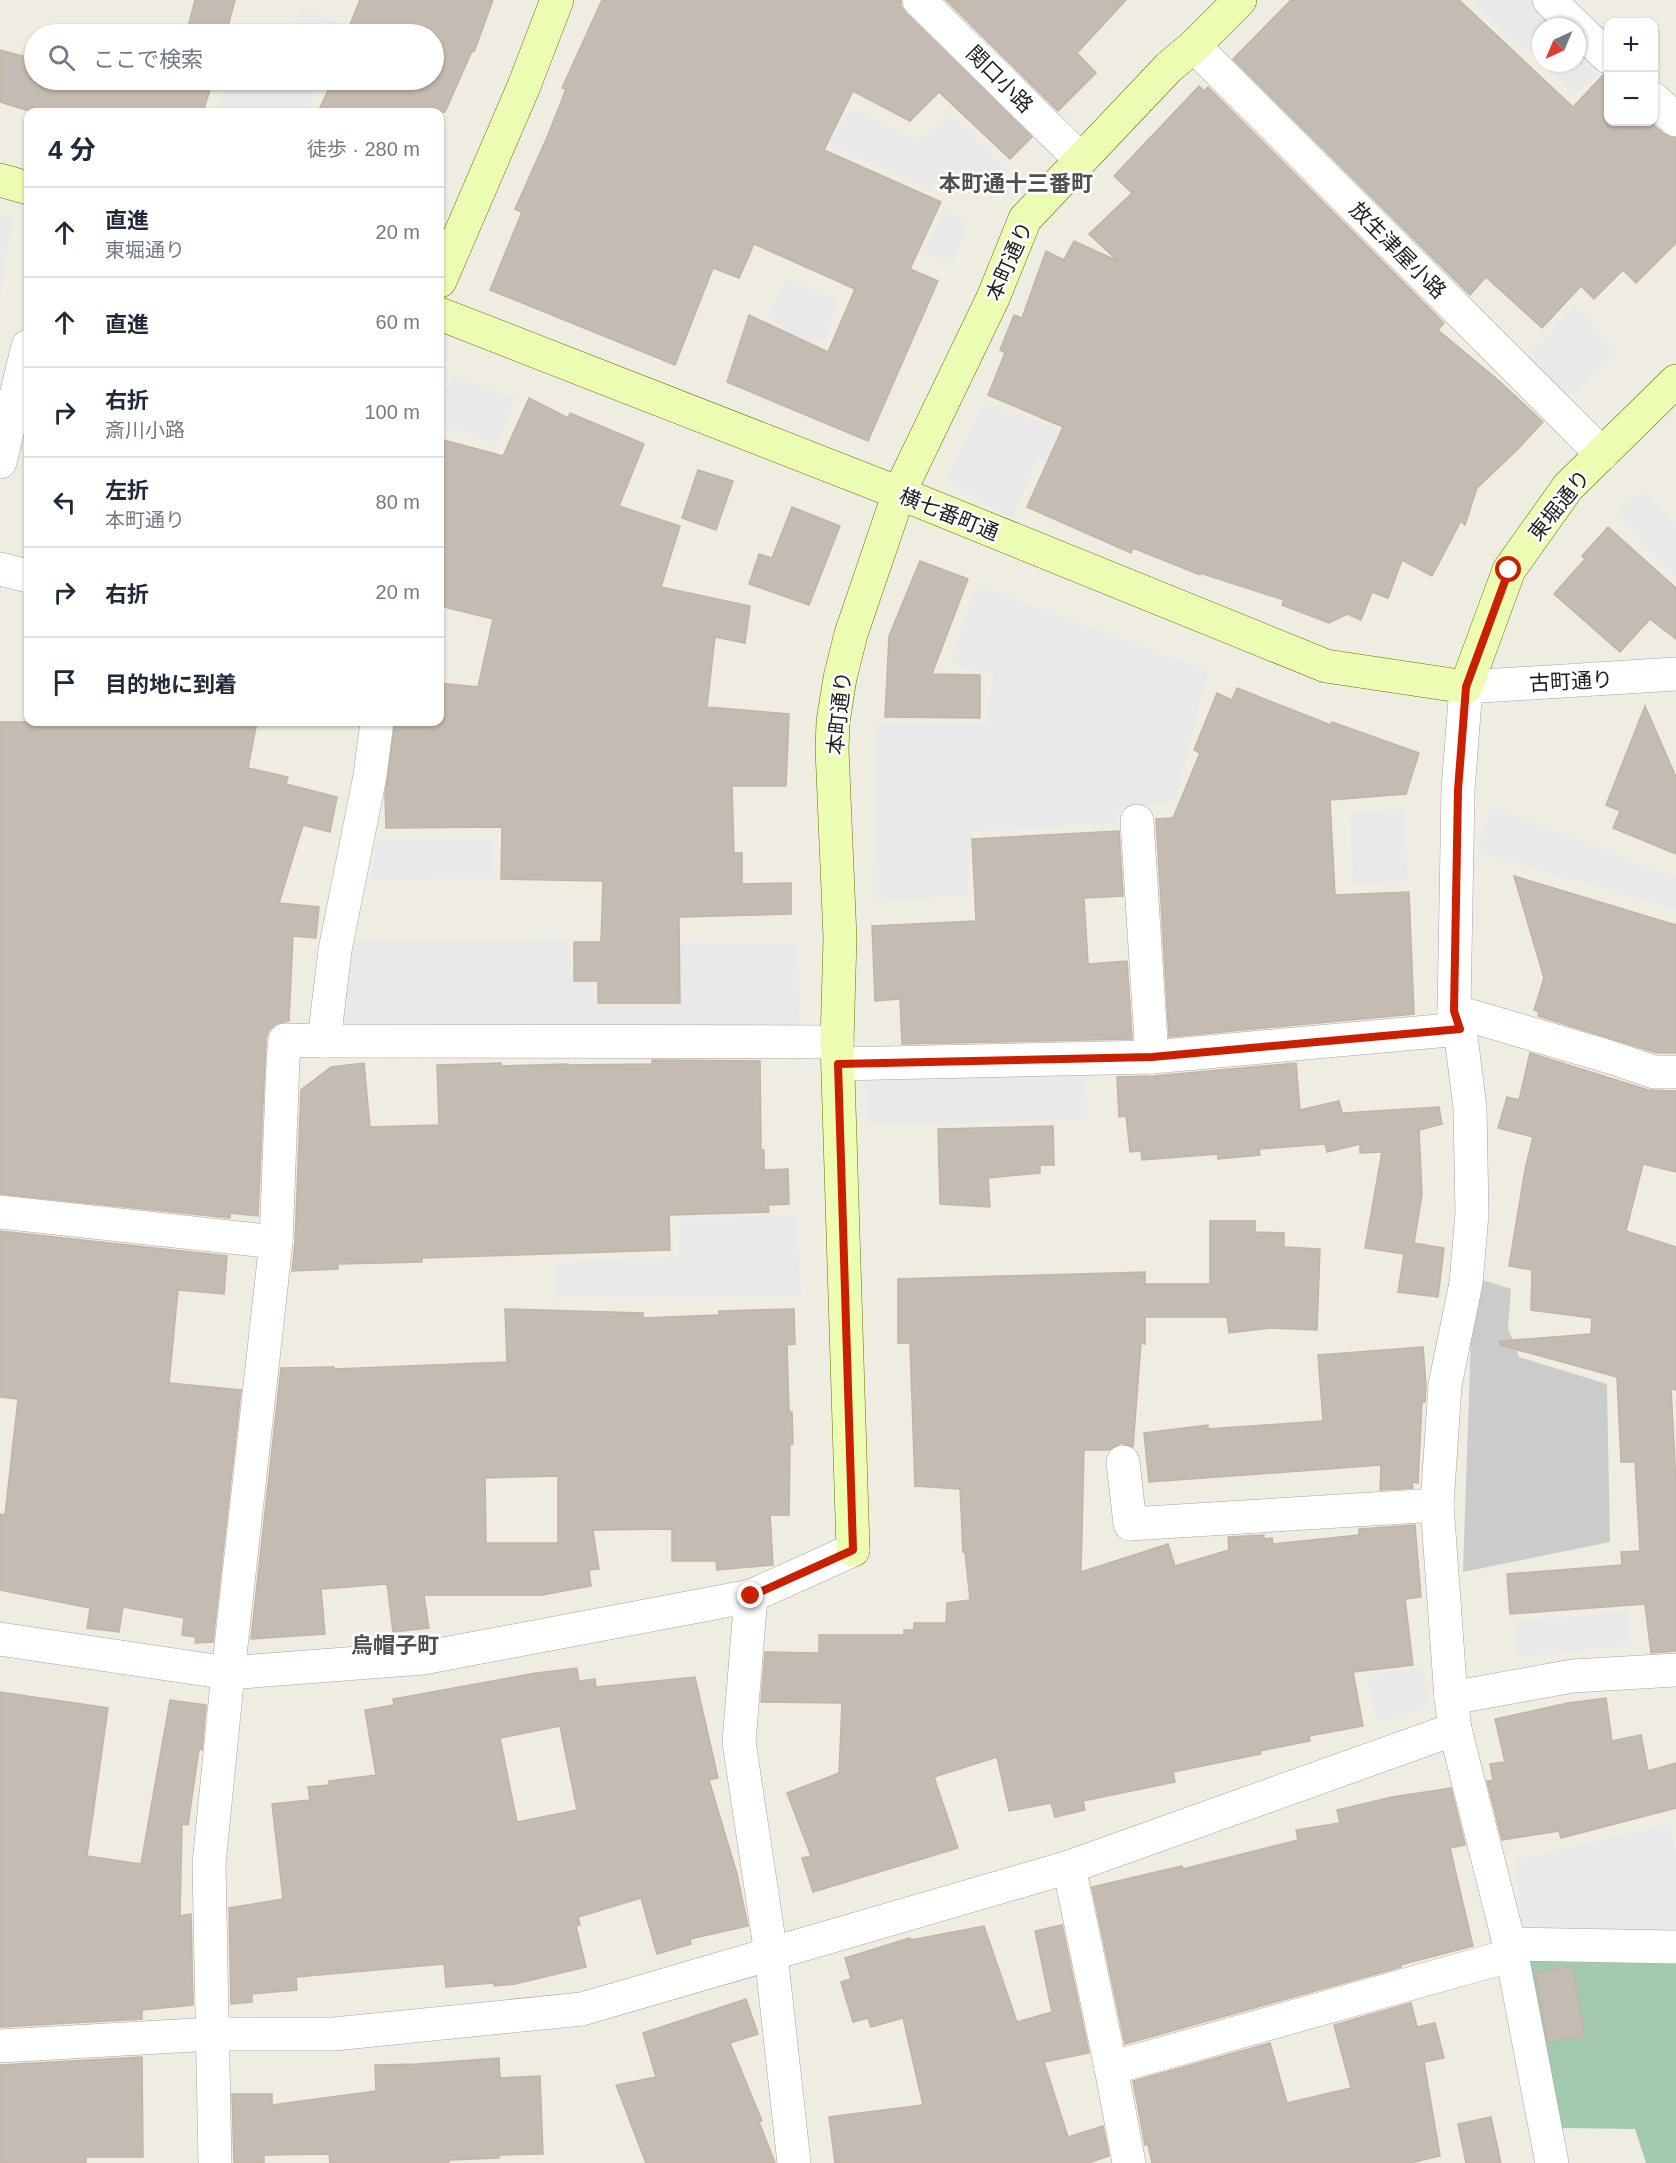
<!DOCTYPE html>
<html lang="ja">
<head>
<meta charset="utf-8">
<style>
  :root { --surface:#fff; --page:#f6f6f7; --text:#1f2937; --muted:#747a83; --line:#e0e1e3 }
  body { margin:0; font-family:Helvetica,"Noto Sans JP",sans-serif; background:var(--page); color:var(--text) }
  .controls { position:absolute; right:18px; top:18px; display:grid; overflow:hidden; border-radius:12px; box-shadow:0 2px 4px #0004 }
  .controls button { width:54px; height:54px; display:grid; place-items:center; padding:0; border:0; border-bottom:2px solid var(--line); background:var(--surface); color:var(--text); font:30px sans-serif }
  .compass { position:absolute; left:1532px; top:18px; width:54px; height:54px; border-radius:50%; background:var(--surface); box-shadow:0 2px 4px #0004; rotate:224deg }
  .stop { position:absolute; width:18px; height:18px; margin:-14px; border:4px solid #ca1f00; border-radius:50%; background:#fff }
  .stop.end { background:#ca1f00; border-color:#fff; box-shadow:0 2px 6px #0008 }
  .list { margin:0; padding:0; list-style:none }
  h2 { display:flex; justify-content:space-between; align-items:center; height:78px; margin:0; padding:0 24px; font-size:26px }
  h2 small { font-size:20px; font-weight:400; color:var(--muted) }
  .list li { display:grid; grid-template-columns:39px 1fr auto; gap:18px; align-items:center; box-sizing:border-box; height:90px; padding:0 24px; border-top:2px solid var(--line) }
  .list b { display:block; font-size:22px; white-space:nowrap }
  .list p { margin:0; font-size:20px; white-space:nowrap; color:var(--muted) }
  .list em { font-size:20px; font-style:normal; color:var(--muted) }
  .icon { flex:none; width:33px; height:33px; fill:none; stroke:currentColor; stroke-width:2; stroke-linecap:round; stroke-linejoin:round }
  .map { position:relative; flex:none; width:1676px; height:2163px; overflow:hidden }
  .search { position:absolute; background:var(--surface); box-shadow:0 2px 4px #0004; left:24px; top:24px; width:420px; height:66px; display:flex; align-items:center; gap:15px; box-sizing:border-box; padding:0 21px; border-radius:33px; color:var(--muted); font-size:22px }
  .panel { position:absolute; background:var(--surface); box-shadow:0 2px 4px #0004; left:24px; top:108px; width:420px; height:618px; border-radius:12px }
  .map>svg:first-child { display:block }
</style>
</head>
<body>
<div class="map">
<svg width="1676" height="2163" viewBox="0 0 1676 2163">
  <rect width="100%" height="100%" fill="#efede2"/>
  <path fill="#cbcbcb" d="M1473,1277L1511,1289L1508,1328L1519,1357L1607,1384L1610,1542L1463,1572Z"/>
  <path fill="#a3c9ae" d="M1517,1955L1676,1959V2163H1646L1635,2129L1561,2128Z"/>
  <g fill="#e9e9e9">
    <path d="M1478,0H1528L1559,27H1541V63H1577V43L1602,66L1575,95L1474,4Z"/>
    <path d="M300,7L340,24L336,34H291Z"/>
    <path d="M227,80H319L307,112H216Z"/>
    <path d="M853,108L917,140L953,117L1008,170L984,194L941,174L929,190L828,143Z"/>
    <path d="M944,209L968,221L953,263L923,254Z"/>
    <path d="M0,215L13,216L0,296Z"/>
    <path d="M785,279L838,300L825,342L814,338L781,410L760,401L786,331L768,317Z"/>
    <path d="M1575,306L1619,352L1566,399L1525,359Z"/>
    <path d="M452,375L515,399L498,445L440,423V408Z"/>
    <path d="M983,403L1135,454L1115,497L1037,458L1013,519L945,480Z"/>
    <path d="M1642,490L1676,526V578L1615,514Z"/>
    <path d="M977,585L1209,671L1175,800L1116,813V823L972,832L967,896L873,902L875,724L987,723L993,675L949,664Z"/>
    <path d="M1491,806L1676,878V909L1477,852Z"/>
    <path d="M1405,810L1408,882L1353,883L1350,812Z"/>
    <path d="M376,839L491,840L494,877L371,881Z"/>
    <path d="M569,940L574,981H598L599,1003H679V942L798,945L800,1035L330,1036L346,941Z"/>
    <path d="M1086,1070L1087,1121L867,1124L866,1073Z"/>
    <path d="M797,1214L801,1296L554,1298V1263L679,1256L680,1219Z"/>
    <path d="M1628,1611L1631,1646L1517,1657L1514,1622Z"/>
    <path d="M1423,1667L1429,1706L1378,1723L1365,1675Z"/>
    <path d="M1671,1824L1676,1862V1931L1522,1929L1515,1860Z"/>
  </g>
  <g fill="#c4bcb2" stroke="#c1b5a4" stroke-width="1.5" fill-rule="evenodd">
    <path d="M195,0H235L226,34H186Z"/>
    <path d="M360,0H493L474,52L472,51L445,112H318L333,80H434V34H346Z"/>
    <path d="M602,0H901V6L906,13L1032,137L1010,159L939,92L910,121L853,91L824,150L941,202L910,269L938,281L868,441L727,382L749,315L828,352L855,289L754,244L739,278L713,268L675,365L490,290L522,212L515,209L548,135L566,89L562,88Z"/>
    <path d="M946,0H1126L1077,53L1096,73L1058,111Z"/>
    <path d="M1291,0H1459L1573,107L1603,75H1608V127L1615,122H1650L1664,134L1676,138V243L1636,283L1623,270L1594,299L1581,286L1542,328L1486,277L1470,295L1233,59Z"/>
    <path d="M0,50L34,59V80H213L203,112H32L0,102Z"/>
    <path d="M1199,86L1204,91L1208,87L1444,323L1438,330L1498,380L1543,422L1518,449L1477,488L1465,525L1461,521L1432,576L1402,560L1388,598L1372,592L1361,620L1347,614L1329,623L1282,605L1284,600L1200,573V575L1133,548L1131,553L1027,507L1063,427L988,395L1005,353L1000,350L1014,315L1022,318L1046,251L1064,260L1074,241L1118,261L1089,234L1132,193L1114,176Z"/>
    <path d="M529,398L568,418L570,413L644,444L619,506L680,526L661,587L750,606L745,643L715,637L707,707L789,714L786,786H732L734,853H742V884L791,883V914L679,917L680,1003H598V981H574V942H601L603,881L501,879L502,827L386,828L385,795L395,722H440V683L478,687L493,619L440,606V439L503,456Z"/>
    <path d="M698,470L733,481L716,530L682,518Z"/>
    <path d="M792,507L840,526L809,605L749,584L759,554L772,558Z"/>
    <path d="M1608,527L1676,588V639L1650,619L1620,652L1554,594L1585,559L1582,556Z"/>
    <path d="M920,561L968,579L932,674L980,675V718L885,717L889,636Z"/>
    <path d="M1237,688L1331,725L1332,722L1419,753L1406,794L1330,800L1335,895L1409,892L1414,1014L1169,1037L1156,819L1173,818L1200,753L1194,750L1217,693L1232,700Z"/>
    <path d="M1645,706L1676,777V854L1613,828L1620,811L1606,805Z"/>
    <path d="M0,722H257L248,768L288,777L286,784L337,797L330,832L303,825L279,903L319,907L316,938L293,936L289,1021L276,1024L269,1030L266,1038L258,1216L230,1213V1218L0,1194Z"/>
    <path d="M1119,831L1123,896L1084,898L1088,964L1127,961L1132,1039L902,1044L900,999L875,1001L872,926L976,921L972,839Z"/>
    <path d="M1514,876L1676,925V1053H1657L1538,1016L1539,1012L1534,1010L1544,978Z"/>
    <path d="M1530,1053L1648,1090L1676,1091V1172L1643,1164L1626,1231L1676,1247V1390L1671,1389L1676,1482V1651L1651,1653L1645,1604L1510,1614L1507,1574L1622,1565L1621,1552L1640,1551L1635,1462H1621L1617,1377L1500,1345V1341L1591,1334L1592,1318L1531,1310L1532,1270L1509,1266L1525,1170L1533,1137L1498,1128L1507,1097L1519,1100Z"/>
    <path d="M652,1060L760,1061L761,1150H764V1170L788,1169L789,1204L768,1205L769,1212L669,1215L670,1250L422,1258V1262L338,1264V1269L292,1271L295,1243L301,1090L331,1067L364,1063L370,1127L439,1125L437,1065L501,1063V1066L568,1064V1065L652,1064Z"/>
    <path d="M1296,1063L1300,1110L1339,1101L1342,1113L1439,1107L1442,1124L1419,1130L1422,1195L1414,1243L1444,1248L1438,1297L1398,1292L1404,1254L1365,1248L1382,1152L1360,1153V1144L1327,1152L1325,1144L1259,1149L1260,1155L1218,1159V1154L1142,1160L1141,1151L1130,1152L1126,1116L1119,1117L1117,1077L1154,1076Z"/>
    <path d="M1053,1126L1054,1165H1040V1173L988,1178L990,1207L940,1204L938,1129Z"/>
    <path d="M1210,1221H1255V1232L1284,1233V1247L1320,1249L1317,1330L1270,1328L1229,1333L1227,1317H1145V1344L1141,1343L1133,1447L1121,1443L1109,1450H1084L1081,1572L1168,1544L1175,1566L1229,1550L1228,1537L1264,1535V1539L1272,1538L1273,1544L1359,1535V1529L1415,1525L1421,1597L1405,1599L1413,1665L1353,1672L1363,1726L1309,1736L1310,1741L1260,1751L1261,1754L1173,1772L1175,1782L1083,1801L1085,1810L1055,1817L1051,1803L1009,1811L997,1757L934,1777L958,1848L813,1892L802,1858L811,1856L787,1793L839,1773L842,1703L761,1702L765,1652L819,1653V1635H904V1630H914V1623H946L947,1603L970,1600L965,1552H963L960,1489L915,1486L910,1343H898V1279L1145,1272V1284H1210Z"/>
    <path d="M0,1231L227,1256L224,1294L178,1290L169,1383L241,1390L213,1642L195,1643L196,1637L182,1635L184,1618L123,1607L119,1632L87,1628L90,1608L0,1590V1514L5,1515L18,1399L0,1397Z"/>
    <path d="M505,1309L643,1313V1318L719,1315V1311L794,1309L795,1344L787,1345L789,1412H792L793,1444H790L789,1515H770L773,1565L717,1570L716,1561H672V1529L593,1530L599,1569L589,1570L591,1586L542,1595H424L429,1628L393,1632L387,1584L321,1589L325,1634L251,1639L281,1368L334,1367V1369L507,1362ZM558,1476V1543H486L485,1478Z"/>
    <path d="M1423,1347L1426,1385L1425,1402H1422L1418,1483L1412,1482L1413,1488L1380,1490L1381,1465L1149,1482L1144,1433L1208,1425V1429L1323,1421L1318,1355Z"/>
    <path d="M577,1668L579,1681L595,1679L596,1687L695,1677L718,1778L709,1780L737,1874L748,1926L690,1939L691,1944L657,1954L641,1898L578,1917L580,1925L576,1926L586,1967L515,1984L494,1986V1983L446,1987L444,1964L296,1977L297,1990L252,1994V2002L231,2004L229,1908L283,1899L272,1804L310,1800L308,1787L329,1785V1781L376,1775L365,1710L394,1705L393,1699L536,1673ZM560,1726L577,1810L517,1822L500,1738Z"/>
    <path d="M0,1692L108,1708L87,1856L141,1864L170,1700L206,1705L202,1750L199,1749L188,1825L182,1824L180,1916L191,1914L193,2005L142,2010V2019L0,2027Z"/>
    <path d="M1606,1698L1612,1741L1641,1735L1648,1771L1676,1763V1808L1561,1838L1559,1831L1502,1840L1487,1781L1493,1780L1490,1764L1505,1762L1495,1719L1568,1703Z"/>
    <path d="M1451,1788L1465,1845L1450,1848L1473,1946L1400,1965L1401,1967L1125,2044L1092,1887L1182,1866L1183,1869L1298,1840L1296,1830L1340,1823L1337,1810L1392,1797Z"/>
    <path d="M1062,1925L1089,2053L1044,2062L1068,2137L1103,2126L1109,2156L1088,2163H835L829,2117L923,2105L903,2018L871,2027L868,2018L853,2022L841,1982L851,1979L845,1958L910,1938L911,1940L984,1926L1017,2022L1052,2012L1035,1931Z"/>
    <path d="M1572,1966L1585,2036L1548,2042L1535,1973Z"/>
    <path d="M746,1999L758,2034L730,2043L762,2121L759,2122L775,2163H646L616,2085L656,2077L643,2033Z"/>
    <path d="M1411,2003L1417,2027L1435,2023L1444,2058L1424,2062L1440,2156L1410,2163H1152L1148,2144L1145,2145L1133,2081L1270,2043L1287,2103L1351,2088L1334,2025Z"/>
    <path d="M142,2057L143,2157H86V2163H0V2065Z"/>
    <path d="M499,2058L500,2078L540,2076L543,2154L499,2155V2158L449,2160V2163H330L329,2154L264,2155V2163H234L232,2094H272V2105L376,2091L375,2065L418,2064Z"/>
    <path d="M1491,2117L1501,2163H1466L1458,2124Z"/>
  </g>
  <g fill="none" stroke-linecap="round" stroke-linejoin="round">
    <defs>
      <g id="street">
        <path d="M919,0L1080,159"/>
        <path d="M1549,0L1608,57"/>
        <path d="M1194,46L1602,454"/>
        <path d="M1654,99L1676,120"/>
        <path d="M0,462L28,346"/>
        <path d="M0,569L28,576"/>
        <path d="M1137,821L1152,1057"/>
        <path d="M1454,1011L1613,1058L1654,1072H1676"/>
        <path d="M324,1041L837,1042"/>
        <path d="M838,1064L1152,1057L1460,1029"/>
        <path d="M0,1212L276,1242"/>
        <path d="M1123,1462L1130,1524L1437,1505"/>
        <path d="M0,1639L228,1673L423,1658L751,1596"/>
        <path d="M1451,1698L1573,1676L1676,1670"/>
        <path d="M1069,1867L1111,2068L1129,2163"/>
        <path d="M1509,1944L1676,1947"/>
        <path d="M0,2046L213,2034H334L582,2009L1069,1867L1455,1729"/>
        <path d="M1111,2068L1512,1955"/>
        <path d="M215,2163L209,1864L228,1673L276,1242L283,1060L285,1040L324,1041L335,950L370,776L377,722"/>
        <path d="M794,2163L771,1954L739,1742L751,1596L853,1550"/>
        <path d="M1552,2163L1512,1955L1455,1729L1451,1698L1437,1505L1445,1385L1466,1283L1472,1214L1470,1108L1460,1029L1454,1011L1458,790L1466,687L1676,674"/>
      </g>
      <g id="secondary">
        <path d="M0,180L28,188"/>
        <path d="M440,281L524,86L557,0"/>
        <path d="M440,314L899,493L1326,666L1466,687L1509,570L1568,487L1676,381"/>
        <path d="M853,1550L837,1042L840,938L832,749L833,722L840,678L851,634L899,493L993,298L1025,219L1169,67L1194,46L1240,0"/>
      </g>
    </defs>
    <use href="#street" stroke="#a4a4a4" stroke-width="34"/>
    <use href="#secondary" stroke="#597800" stroke-width="34"/>
    <use href="#street" stroke="#fff" stroke-width="33"/>
    <use href="#secondary" stroke="#edfcb3" stroke-width="33"/>
  </g>
  <g fill="none" stroke-linecap="round" stroke-linejoin="round">
    <path stroke="#ca1f00" stroke-width="8" d="M751,1596L853,1550L838,1064L1152,1057L1460,1029L1454,1011L1458,790L1466,687L1509,570"/>
  </g>
  <g text-anchor="middle" dominant-baseline="central" stroke-width="5" stroke-linejoin="round" paint-order="stroke">
    <g font-size="21" fill="#1d1d1d" stroke="#fff">
      <text transform="translate(1000 79) rotate(45)">関口小路</text>
      <text transform="translate(1398 250) rotate(45)">放生津屋小路</text>
      <text transform="translate(1009 261) rotate(-66)">本町通り</text>
      <text transform="translate(1559 505) rotate(-51)">東堀通り</text>
      <text transform="translate(949 514) rotate(22)">横七番町通</text>
      <text transform="translate(1571 681) rotate(-3)">古町通り</text>
      <text transform="translate(839 713) rotate(-84)">本町通り</text>
    </g>
    <g font-size="22" font-weight="bold" fill="#505050" stroke="#fff">
      <text x="1016" y="183">本町通十三番町</text>
      <text x="395" y="1645">烏帽子町</text>
    </g>
  </g>
</svg>
<div class="controls">
<button>+</button>
<button>−</button>
</div>
<svg class="compass" viewBox="-18 -18 36 36"><path d="M0-13l5 13h-10z" fill="#e53935"/><path d="M0 13l5-13h-10z" fill="#747a83"/></svg>
<div class="stop" style="left:1509px;top:570px"></div>
<div class="stop end" style="left:751px;top:1596px"></div>
<div class="search"><svg class="icon" aria-label="search" viewBox="0 0 24 24"><circle cx="10" cy="10" r="6"/><path d="M15 15l6 6"/></svg>ここで検索</div>
<section class="panel">
<h2>4 分<small>徒歩 · 280 m</small></h2>
<ul class="list">
<li><svg class="icon" aria-label="ahead" viewBox="0 0 24 24"><path d="M12 20V5M6 11l6-6 6 6"/></svg><div><b>直進</b><p>東堀通り</p></div><em>20 m</em></li>
<li><svg class="icon" aria-label="ahead" viewBox="0 0 24 24"><path d="M12 20V5M6 11l6-6 6 6"/></svg><div><b>直進</b></div><em>60 m</em></li>
<li><svg class="icon" aria-label="right" viewBox="0 0 24 24"><path d="M7 20v-9h11M14 6l5 5-5 5"/></svg><div><b>右折</b><p>斎川小路</p></div><em>100 m</em></li>
<li><svg class="icon" aria-label="left" viewBox="0 0 24 24"><path d="M17 20v-9H6M10 6l-5 5 5 5"/></svg><div><b>左折</b><p>本町通り</p></div><em>80 m</em></li>
<li><svg class="icon" aria-label="right" viewBox="0 0 24 24"><path d="M7 20v-9h11M14 6l5 5-5 5"/></svg><div><b>右折</b></div><em>20 m</em></li>
<li><svg class="icon" aria-label="arrive" viewBox="0 0 24 24"><path d="M6 21V4h12l-3 4 3 4H6"/></svg><div><b>目的地に到着</b></div></li>
</ul>
</section>
</div>
</body>
</html>
